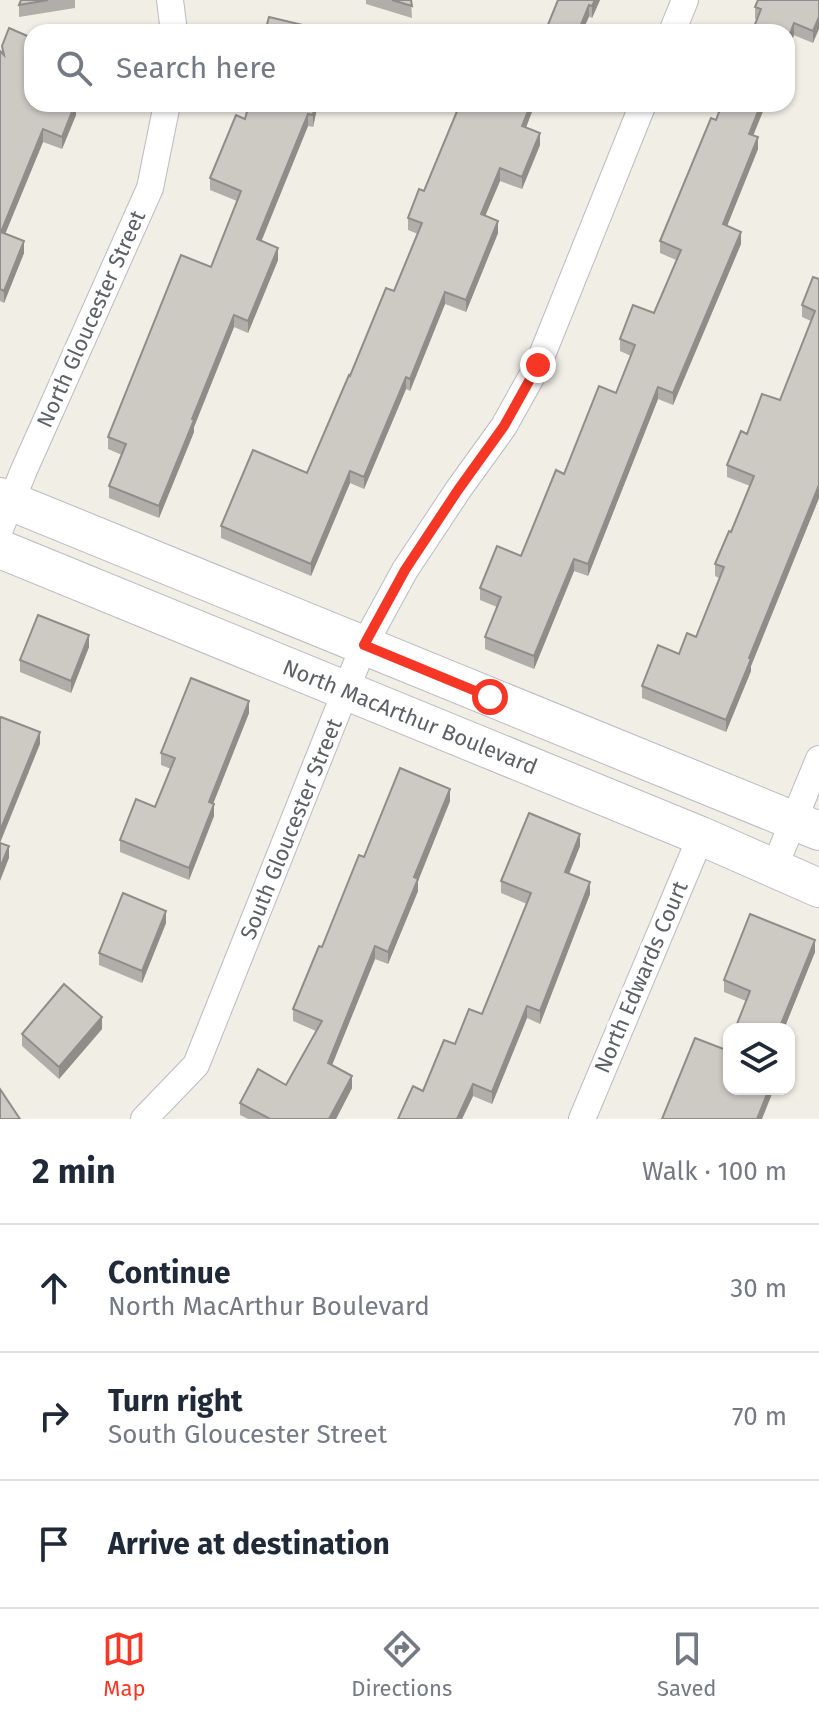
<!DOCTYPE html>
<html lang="en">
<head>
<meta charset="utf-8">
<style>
  :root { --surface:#fff; --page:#f2f2f3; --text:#1f2937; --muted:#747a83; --line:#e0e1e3; --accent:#f63725 }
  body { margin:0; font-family:"Fira Sans",sans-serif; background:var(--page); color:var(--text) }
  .controls { position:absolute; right:24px; bottom:24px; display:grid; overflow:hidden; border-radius:16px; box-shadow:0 2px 6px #0004 }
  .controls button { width:72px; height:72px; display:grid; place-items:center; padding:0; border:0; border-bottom:2px solid var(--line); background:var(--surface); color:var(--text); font:40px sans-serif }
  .stop { position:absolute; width:24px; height:24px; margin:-18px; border:6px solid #f63725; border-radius:50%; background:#fff }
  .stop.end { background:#f63725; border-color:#fff; box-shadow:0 2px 8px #0008 }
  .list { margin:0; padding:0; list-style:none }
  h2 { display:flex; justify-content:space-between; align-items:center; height:104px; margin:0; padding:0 32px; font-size:34px }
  h2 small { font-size:26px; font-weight:400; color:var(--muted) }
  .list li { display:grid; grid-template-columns:52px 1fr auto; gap:24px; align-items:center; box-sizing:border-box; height:128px; padding:0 32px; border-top:2px solid var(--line) }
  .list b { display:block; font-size:30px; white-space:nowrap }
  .list p { margin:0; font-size:26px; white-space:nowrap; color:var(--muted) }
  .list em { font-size:26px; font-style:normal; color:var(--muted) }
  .icon { flex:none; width:44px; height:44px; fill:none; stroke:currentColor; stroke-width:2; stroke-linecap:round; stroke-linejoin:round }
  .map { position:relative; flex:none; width:819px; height:1119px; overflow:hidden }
  .search { position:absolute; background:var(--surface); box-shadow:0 2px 6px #0004; left:24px; right:24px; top:24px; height:88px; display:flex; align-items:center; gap:20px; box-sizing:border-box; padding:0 28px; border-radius:24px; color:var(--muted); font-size:30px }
  .sheet { height:488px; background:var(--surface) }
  nav { display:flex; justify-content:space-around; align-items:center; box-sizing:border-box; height:112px; border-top:2px solid var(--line); background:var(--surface); font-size:22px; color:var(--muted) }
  nav a { display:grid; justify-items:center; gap:4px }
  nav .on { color:var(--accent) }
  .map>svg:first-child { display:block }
</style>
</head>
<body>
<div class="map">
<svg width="819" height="1119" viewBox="0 0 819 1119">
  <rect width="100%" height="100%" fill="#f0eee5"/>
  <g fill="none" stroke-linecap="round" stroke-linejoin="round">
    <defs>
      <g id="minor">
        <path d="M170,0L174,32"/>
        <path d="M672,32L685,0"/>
        <path d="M0,529L24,470L150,188L167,104"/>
        <path d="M774,868L819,759"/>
        <path d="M144,1119L196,1065L364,645L405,570L458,490L504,426L538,365L643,104"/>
        <path d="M582,1119L701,836"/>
      </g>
      <g id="secondary">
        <path d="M0,497L819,831"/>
        <path d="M0,549L701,836L819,888"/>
      </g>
    </defs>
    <use href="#minor" stroke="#b9bcc1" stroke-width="28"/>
    <use href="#secondary" stroke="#b8bbc2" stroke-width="40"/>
    <use href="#minor" stroke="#fff" stroke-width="26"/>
    <use href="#secondary" stroke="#fff" stroke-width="38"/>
  </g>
  <g fill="#b0aea8">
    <path d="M21,0H75V8L19,17V5Z"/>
    <path d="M366,0H411L412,18L366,4Z"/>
    <path d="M558,0H600L592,18Z"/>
    <path d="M819,0L813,43L755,19V7Z"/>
    <path d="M2,46L32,104L76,115L62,149L43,142L5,234L24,253L4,303L0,301V52L2,53Z"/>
    <path d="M318,104L313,127L308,126L261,241L278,260L248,333L234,327L194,427V432L159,518L109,498V486L122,455L108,449V437L211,267L237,201L210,190V178L245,119Z"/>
    <path d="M535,104L526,127L540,145L522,189L500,181L485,216L498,233L466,312L445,304L410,391L406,389L364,489L350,483L311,576L221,538V526L307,473L350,376L394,291L418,234L408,230V218L424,191L484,110Z"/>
    <path d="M754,135L758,149L727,226L741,244L673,405L658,399L588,576L574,571L534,669L485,649V637L497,607L480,600V588L521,556L564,474L616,393L631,356L620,351V339L654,313L676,260L660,253V241Z"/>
    <path d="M813,277L819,498L751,666V671L726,732L642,698V686L679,654L696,637L719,578L715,576V564L731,532L750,486L727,477V465L747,434L780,400L811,321L802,317V305Z"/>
    <path d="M89,647L71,693L20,672V660Z"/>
    <path d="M249,713L213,804L214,816L189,880L120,852V840L155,807L171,769L161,765V753Z"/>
    <path d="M450,801L418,881V891L388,964L375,959L332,1065L352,1088L336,1119H248L240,1115V1103L286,1085L316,1031L293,1021V1009L364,857Z"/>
    <path d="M580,846L569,873L590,894L540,1024L527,1018L492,1104L473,1096L462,1119H398L423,1091L455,1044L482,1014L527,904L501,893V881Z"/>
    <path d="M166,923L142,983L99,965V953Z"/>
    <path d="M815,952L784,1029H735L746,1001L724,992V980Z"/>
    <path d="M102,1029L59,1079L22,1046V1034Z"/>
  </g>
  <g fill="#908d88">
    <path d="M595,0H600L592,18V6Z"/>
    <path d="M589,5V17L582,32H578Z"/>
    <path d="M819,17V29L813,43V31Z"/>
    <path d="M794,23V35L787,53V41Z"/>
    <path d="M76,104V115L62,149V137Z"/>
    <path d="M315,104H318L313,127V115Z"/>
    <path d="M531,104H535L522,138V126Z"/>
    <path d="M761,104H766L749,146V134Z"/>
    <path d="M308,114V126L257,252V239Z"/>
    <path d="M43,129V142L1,244V232Z"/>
    <path d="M540,133V145L522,189V177Z"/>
    <path d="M758,137V149L723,236V224Z"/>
    <path d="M500,168V181L481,226V214Z"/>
    <path d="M498,221V233L466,312V300Z"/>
    <path d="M741,232V244L673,405V393Z"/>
    <path d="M24,241V253L4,303V291Z"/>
    <path d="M278,248V260L248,333V321Z"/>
    <path d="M445,292V304L410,391V379Z"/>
    <path d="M234,315V327L194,427V432L159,518V506L192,419Z"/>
    <path d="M406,377V389L364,489V477Z"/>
    <path d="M658,387V399L588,576V564Z"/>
    <path d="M350,471V483L311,576V564Z"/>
    <path d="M819,485V498L751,666V671L726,732V720L749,658Z"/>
    <path d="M574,559V571L534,669V656Z"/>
    <path d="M89,635V647L71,693V681Z"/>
    <path d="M249,701V713L209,814V802Z"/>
    <path d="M40,732V744L0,843V831Z"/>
    <path d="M450,789V801L418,881V891L388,964V952L414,877Z"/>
    <path d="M214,804V816L189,880V868Z"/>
    <path d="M580,834V846L565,884V872Z"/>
    <path d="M9,846V858L0,881V868Z"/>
    <path d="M590,882V894L540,1024V1011Z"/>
    <path d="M166,911V923L142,983V971Z"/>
    <path d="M815,940V952L784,1029H779Z"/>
    <path d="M375,946V959L328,1075V1063Z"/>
    <path d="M527,1006V1018L492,1104V1092Z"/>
    <path d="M102,1017V1029L59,1079V1067Z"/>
    <path d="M352,1076V1088L336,1119H329Z"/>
    <path d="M473,1084V1096L462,1119H457Z"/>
    <path d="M769,1089H774L762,1119H757Z"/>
  </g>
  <g fill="#cdcac3" stroke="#908d88" stroke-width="2">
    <path d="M21,0H48L19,5Z"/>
    <path d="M392,0H411L412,6Z"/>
    <path d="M558,0H595L592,6L589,5L578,32H545Z"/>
    <path d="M758,0H819V17L813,31L794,23L787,41V32H752L761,9L755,7Z"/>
    <path d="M269,17L332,32H265Z"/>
    <path d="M9,28L32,38V104H75L62,137L43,129L1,232L24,241L4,291L0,289V51L4,55L2,46Z"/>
    <path d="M522,28L533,32H521Z"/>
    <path d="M249,104H315L313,115L308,114L257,239L278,248L248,321L234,315L192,419L194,420L159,506L109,486L126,444L108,437L181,255L211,267L241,191L210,178L236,115L245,119Z"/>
    <path d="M460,104H469L484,110L486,104H531L522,126L540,133L522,177L500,168L481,214L498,221L466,300L445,292L410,379L406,377L364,477L350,471L311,564L221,526L253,450L307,473L349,375L350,376L386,288L394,291L422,223L408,218L419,189L424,191Z"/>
    <path d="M722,104H761L749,134L758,137L723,224L741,232L673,393L658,387L588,564L574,559L534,656L485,637L501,597L480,588L497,546L521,556L556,470L564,474L599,386L616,393L635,345L620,339L633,305L654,313L681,250L660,241L711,118L716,120Z"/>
    <path d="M813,277L819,279V485L749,658L751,659L726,720L642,686L658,645L679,654L687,633L696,637L724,567L715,564L729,531L731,532L754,476L727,465L741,431L747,434L762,394L780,400L815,311L802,305Z"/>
    <path d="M38,615L89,635L71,681L20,660Z"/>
    <path d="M191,678L249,701L209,802L214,804L189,868L120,840L136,799L155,807L175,758L161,753Z"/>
    <path d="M1,717L40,732L0,831V719Z"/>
    <path d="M400,768L450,789L414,877L418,879L388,952L375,946L328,1063L352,1076L329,1119H270L240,1103L258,1069L286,1085L322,1021L293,1009L319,946L322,947L359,855L364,857Z"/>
    <path d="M529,813L580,834L565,872L590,882L540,1011L527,1006L492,1092L473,1084L457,1119H398L413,1086L423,1091L444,1040L455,1044L469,1009L482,1014L531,893L501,881Z"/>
    <path d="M0,843L9,846L0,868Z"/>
    <path d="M123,893L166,911L142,971L99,953Z"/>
    <path d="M750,914L815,940L779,1029H735L750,991L724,980Z"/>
    <path d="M64,984L102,1017L59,1067L22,1034Z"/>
    <path d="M695,1038L726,1050L729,1044V1089H769L757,1119H662Z"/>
    <path d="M0,1089L20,1119H0Z"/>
  </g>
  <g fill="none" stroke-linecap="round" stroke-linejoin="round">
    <path stroke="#f63725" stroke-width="10" d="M490,697L364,645L405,570L458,490L504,426L538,365"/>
  </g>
  <g text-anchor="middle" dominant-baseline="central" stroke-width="8" stroke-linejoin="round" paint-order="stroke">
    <g font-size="22" fill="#5c6166" stroke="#fff">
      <text transform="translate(91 319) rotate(-66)">North Gloucester Street</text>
      <text transform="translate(410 717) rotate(22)">North MacArthur Boulevard</text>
      <text transform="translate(291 829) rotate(-68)">South Gloucester Street</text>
      <text transform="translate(641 977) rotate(-67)">North Edwards Court</text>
    </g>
  </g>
</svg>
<div class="controls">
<button><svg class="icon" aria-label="layers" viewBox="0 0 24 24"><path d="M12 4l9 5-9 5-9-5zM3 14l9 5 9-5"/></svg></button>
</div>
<div class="stop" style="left:490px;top:697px"></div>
<div class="stop end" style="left:538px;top:365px"></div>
<div class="search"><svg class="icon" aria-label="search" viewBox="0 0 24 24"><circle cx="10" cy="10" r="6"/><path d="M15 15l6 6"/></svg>Search here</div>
</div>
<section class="sheet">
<h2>2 min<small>Walk · 100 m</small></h2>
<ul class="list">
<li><svg class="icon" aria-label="ahead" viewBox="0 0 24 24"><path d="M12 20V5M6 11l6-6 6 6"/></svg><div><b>Continue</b><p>North MacArthur Boulevard</p></div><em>30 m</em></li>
<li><svg class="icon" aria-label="right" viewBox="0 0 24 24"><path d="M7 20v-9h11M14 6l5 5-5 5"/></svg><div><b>Turn right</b><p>South Gloucester Street</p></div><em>70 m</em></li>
<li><svg class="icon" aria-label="arrive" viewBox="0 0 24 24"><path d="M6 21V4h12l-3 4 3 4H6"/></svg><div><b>Arrive at destination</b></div></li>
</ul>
</section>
<nav>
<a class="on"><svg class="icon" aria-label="map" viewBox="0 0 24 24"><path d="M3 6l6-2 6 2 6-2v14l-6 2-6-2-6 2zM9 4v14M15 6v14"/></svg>Map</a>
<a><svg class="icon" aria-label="directions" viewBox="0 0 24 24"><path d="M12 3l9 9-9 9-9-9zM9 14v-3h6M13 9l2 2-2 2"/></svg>Directions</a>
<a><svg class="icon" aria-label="saved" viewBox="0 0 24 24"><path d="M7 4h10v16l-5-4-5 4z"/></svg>Saved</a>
</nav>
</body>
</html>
